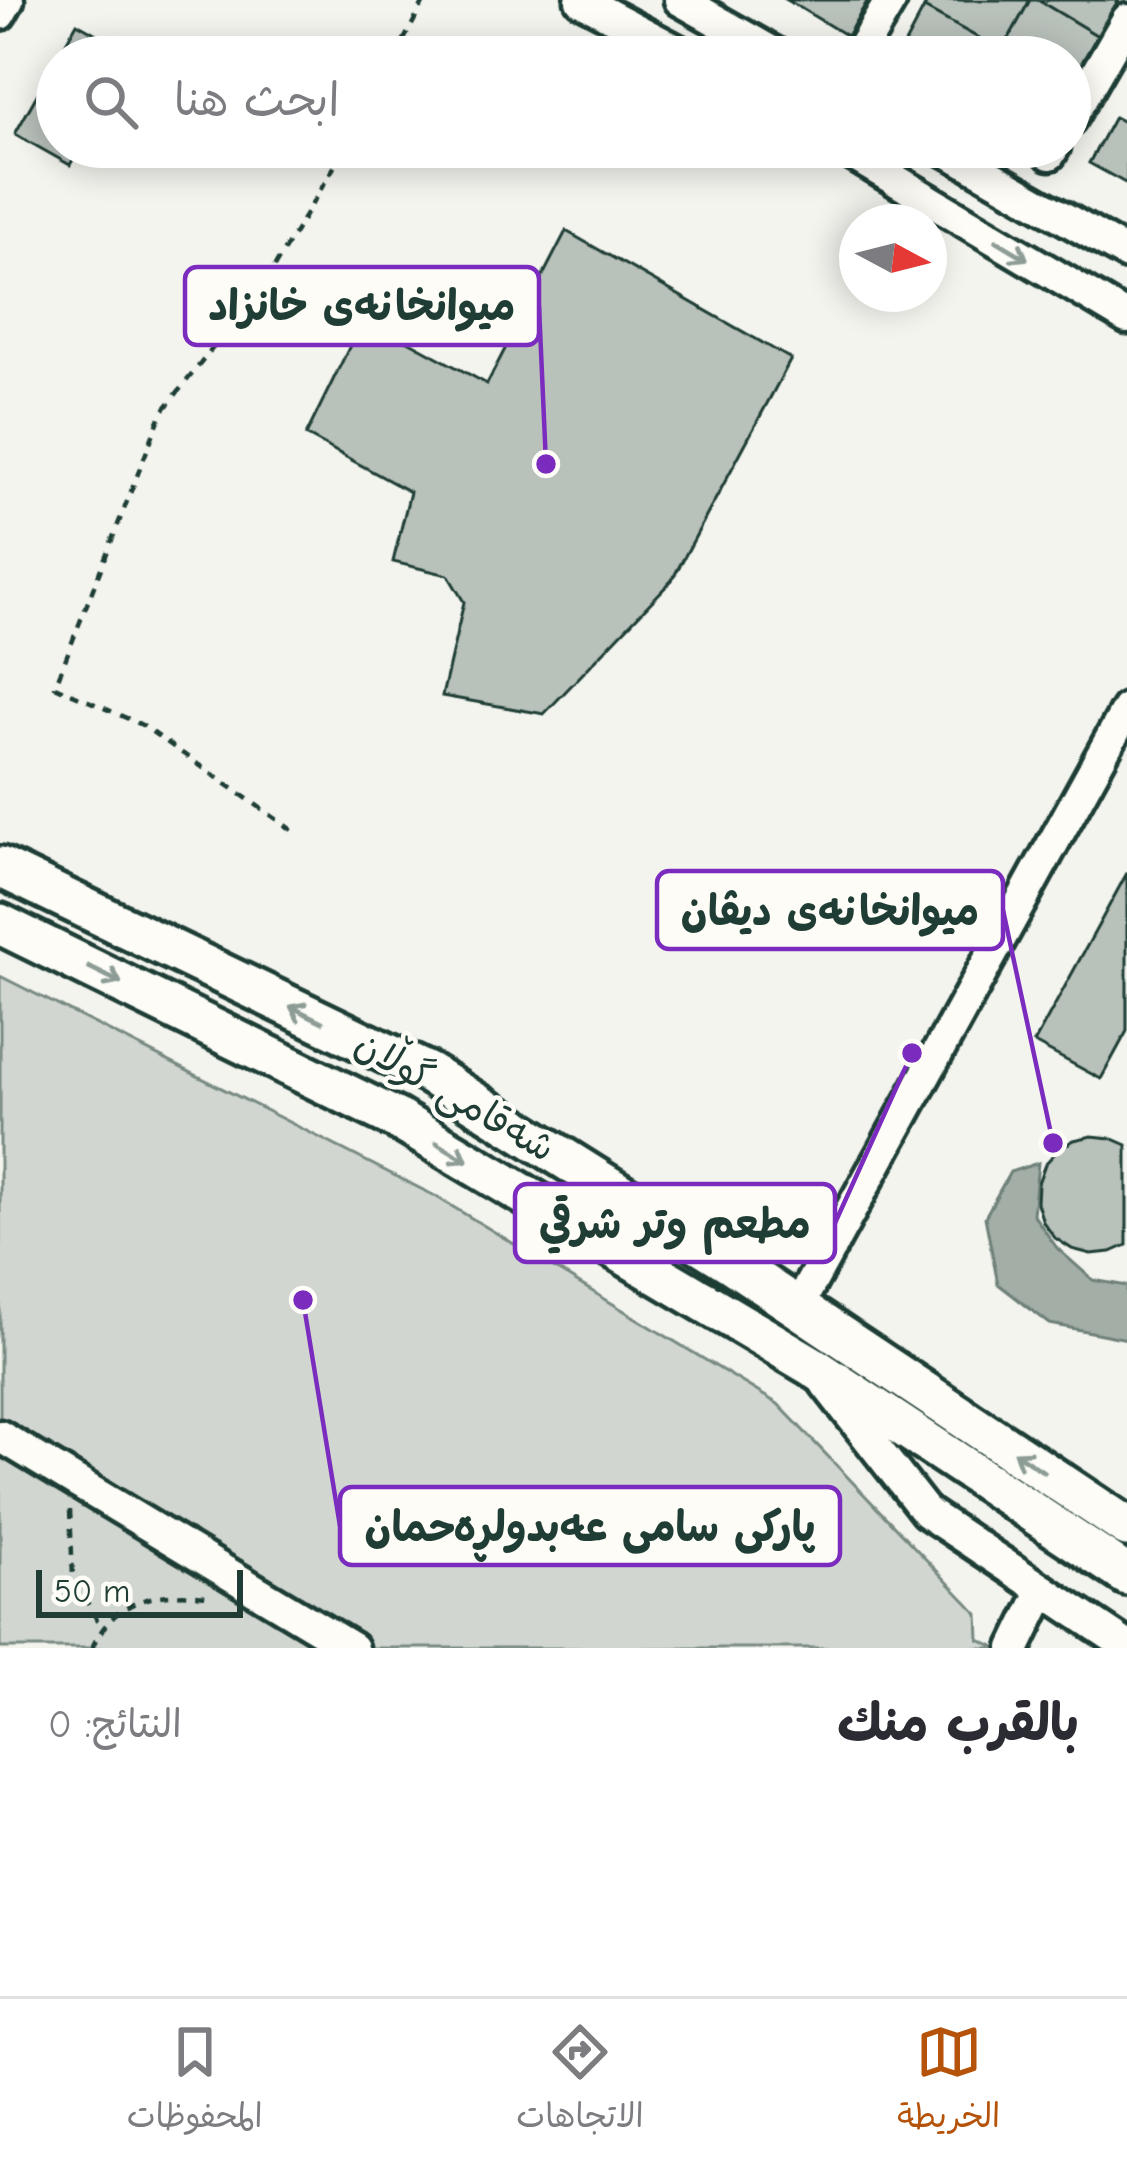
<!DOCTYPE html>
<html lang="ar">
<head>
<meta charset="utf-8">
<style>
  :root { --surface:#fff; --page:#f7f7f7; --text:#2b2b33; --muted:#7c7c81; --line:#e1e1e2; --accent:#b45309 }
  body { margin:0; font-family:"Comic Neue","Playpen Sans Arabic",sans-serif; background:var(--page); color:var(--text); direction:rtl }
  .compass { position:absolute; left:839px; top:204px; width:108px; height:108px; border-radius:50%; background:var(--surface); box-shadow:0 6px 30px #0003; rotate:97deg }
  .scale { position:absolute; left:36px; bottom:30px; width:207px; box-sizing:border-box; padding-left:12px; border:6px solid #1f3d34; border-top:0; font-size:33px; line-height:42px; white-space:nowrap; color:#1f3d34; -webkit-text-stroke:9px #fdfcf7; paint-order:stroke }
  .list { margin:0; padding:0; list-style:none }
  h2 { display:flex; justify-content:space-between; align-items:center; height:156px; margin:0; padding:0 48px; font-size:51px }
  h2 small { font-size:39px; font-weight:400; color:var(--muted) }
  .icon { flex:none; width:66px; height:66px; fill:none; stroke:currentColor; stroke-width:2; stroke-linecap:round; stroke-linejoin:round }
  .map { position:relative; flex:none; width:1127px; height:1648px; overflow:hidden; direction:ltr }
  .search { position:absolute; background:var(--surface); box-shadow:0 6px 30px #0003; left:36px; right:36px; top:36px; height:132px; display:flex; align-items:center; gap:30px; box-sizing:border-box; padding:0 42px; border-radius:66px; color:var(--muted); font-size:45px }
  .sheet { height:348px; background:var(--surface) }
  nav { display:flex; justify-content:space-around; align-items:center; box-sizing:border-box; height:168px; border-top:3px solid var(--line); background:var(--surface); font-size:33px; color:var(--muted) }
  nav a { display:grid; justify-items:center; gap:6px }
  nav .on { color:var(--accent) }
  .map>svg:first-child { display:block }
</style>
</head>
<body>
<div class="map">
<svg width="1127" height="1648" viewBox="0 0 1127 1648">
  <rect width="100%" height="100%" fill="#f4f4ef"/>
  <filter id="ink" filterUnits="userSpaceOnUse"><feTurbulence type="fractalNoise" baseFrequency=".00833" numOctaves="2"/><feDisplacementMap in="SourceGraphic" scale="24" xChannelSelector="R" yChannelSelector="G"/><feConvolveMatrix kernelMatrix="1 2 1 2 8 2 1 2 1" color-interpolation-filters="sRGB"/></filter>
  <g filter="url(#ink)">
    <path fill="#d1d6d1" stroke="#788a82" stroke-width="3" d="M0,976L435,1196L778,1404L978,1614L979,1639L998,1648H0Z"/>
    <path fill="#a3aea7" stroke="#6e8179" stroke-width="3" d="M1038,1163L1033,1214L1057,1248L1093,1280L1127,1286V1339L1050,1324L998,1284L985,1217L1010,1172Z"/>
    <g fill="#b9c1bb" stroke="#1f3d34" stroke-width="3">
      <path d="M787,0H868L847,36Z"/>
      <path d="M929,0H1030L1002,51L924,8Z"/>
      <path d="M1030,0H1038L1098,36L1070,88V57H1012L1002,51Z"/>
      <path d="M1038,0H1119L1098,36Z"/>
      <path d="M924,8L1002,51L999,57H898Z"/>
      <path d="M77,23L132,54L130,57H58Z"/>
      <path d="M57,59V147H80L70,165L15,134Z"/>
      <path d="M1114,117L1127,124V184L1089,163Z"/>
      <path d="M566,231L791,359L672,580L544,714L442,696L464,602L448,575L393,562L410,492L306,435L364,317L487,384Z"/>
      <path d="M1127,873V1031L1101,1079L1034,1043Z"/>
      <path d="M1092,1136L1111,1138L1127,1145V1245L1111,1252L1091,1254L1072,1249L1055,1238L1043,1222L1037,1203L1038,1183L1045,1164L1058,1150L1074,1140Z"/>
    </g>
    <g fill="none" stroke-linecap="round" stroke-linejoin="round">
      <defs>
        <g id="minor">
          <path d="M581,0L689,57"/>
          <path d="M680,0L781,57"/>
          <path d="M0,14L8,0"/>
          <path d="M863,47L891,0"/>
          <path d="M1070,119L1127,20"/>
          <path d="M840,147L1127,318"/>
          <path d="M940,147L1127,254"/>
          <path d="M1050,154L1054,147"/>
          <path d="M797,1308L1127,709"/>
          <path d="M826,1384L926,1512L1127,1646"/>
          <path d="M0,1436L352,1648"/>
          <path d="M1015,1648L1043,1590"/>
        </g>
        <g id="major">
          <path d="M0,867L428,1073L731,1263L1127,1527"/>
          <path d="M0,924L397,1119L812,1366L1127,1575"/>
        </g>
      </defs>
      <use href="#minor" stroke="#1f3d34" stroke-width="39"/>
      <use href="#major" stroke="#1f3d34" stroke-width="48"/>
      <g stroke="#1f3d34" stroke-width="4.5" stroke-dasharray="9 9" stroke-linecap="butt">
        <path d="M395,57L425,0"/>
        <path d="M292,830L142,725L55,686L162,412L266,281L346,147"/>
        <path d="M70,1510L73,1577L102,1629"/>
        <path d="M92,1648C113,1599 159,1590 207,1596"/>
      </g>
      <use href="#minor" stroke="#fdfcf7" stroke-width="30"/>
      <use href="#major" stroke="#fdfcf7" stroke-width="39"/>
    </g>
    <defs><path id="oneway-shaft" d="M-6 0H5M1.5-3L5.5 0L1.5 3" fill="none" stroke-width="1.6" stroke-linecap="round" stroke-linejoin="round" transform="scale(3)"/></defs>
    <g stroke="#8e9c96">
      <use href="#oneway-shaft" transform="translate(1012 250) rotate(31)"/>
      <use href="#oneway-shaft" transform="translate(105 975) rotate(26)"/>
      <use href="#oneway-shaft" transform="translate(306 1014) rotate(-154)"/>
      <use href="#oneway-shaft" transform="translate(452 1152) rotate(31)"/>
      <use href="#oneway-shaft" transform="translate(1029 1462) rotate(-146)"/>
    </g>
  </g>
  <g text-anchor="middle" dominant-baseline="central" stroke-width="9" stroke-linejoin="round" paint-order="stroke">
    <g font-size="39" fill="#1f3d34" stroke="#fdfcf7">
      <text transform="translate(455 1096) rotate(30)">شەقامی گوڵان</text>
    </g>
  </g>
  <path fill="none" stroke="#7b2cbf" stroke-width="4.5" d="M546 464L539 306M1053 1143L1003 910M912 1053L835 1223M303 1300L340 1526"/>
  <g fill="#7b2cbf" stroke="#fdfcf7" stroke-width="4.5">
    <circle cx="546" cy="464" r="12"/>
    <circle cx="1053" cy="1143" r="12"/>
    <circle cx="912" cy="1053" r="12"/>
    <circle cx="303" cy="1300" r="12"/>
  </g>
  <g fill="#fdfcf7" stroke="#7b2cbf" stroke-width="4.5">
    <rect x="185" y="267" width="354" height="78" rx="12"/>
    <rect x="657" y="871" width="346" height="78" rx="12"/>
    <rect x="515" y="1184" width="320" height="78" rx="12"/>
    <rect x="340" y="1487" width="500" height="78" rx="12"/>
  </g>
  <g font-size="42" text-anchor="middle" font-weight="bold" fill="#1f3d34">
    <text x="362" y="320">میوانخانەی خانزاد</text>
    <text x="830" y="925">میوانخانەی دیڤان</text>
    <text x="675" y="1238">مطعم وتر شرقي</text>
    <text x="590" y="1541">پارکی سامی عەبدولڕەحمان</text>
  </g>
</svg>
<svg class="compass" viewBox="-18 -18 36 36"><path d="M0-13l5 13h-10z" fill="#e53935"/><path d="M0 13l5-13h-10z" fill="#7c7c81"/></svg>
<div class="scale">50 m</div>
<div class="search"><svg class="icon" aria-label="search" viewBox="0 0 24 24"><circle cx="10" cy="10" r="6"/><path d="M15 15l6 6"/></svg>ابحث هنا</div>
</div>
<section class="sheet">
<h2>بالقرب منك<small>النتائج: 0</small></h2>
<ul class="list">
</ul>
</section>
<nav>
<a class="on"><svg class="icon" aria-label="map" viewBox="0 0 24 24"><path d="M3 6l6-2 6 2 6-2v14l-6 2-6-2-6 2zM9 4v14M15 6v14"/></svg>الخريطة</a>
<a><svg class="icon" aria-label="directions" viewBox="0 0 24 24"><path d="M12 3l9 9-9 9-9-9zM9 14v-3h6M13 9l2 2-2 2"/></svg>الاتجاهات</a>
<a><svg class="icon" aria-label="saved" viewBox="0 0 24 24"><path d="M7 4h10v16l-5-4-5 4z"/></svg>المحفوظات</a>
</nav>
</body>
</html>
